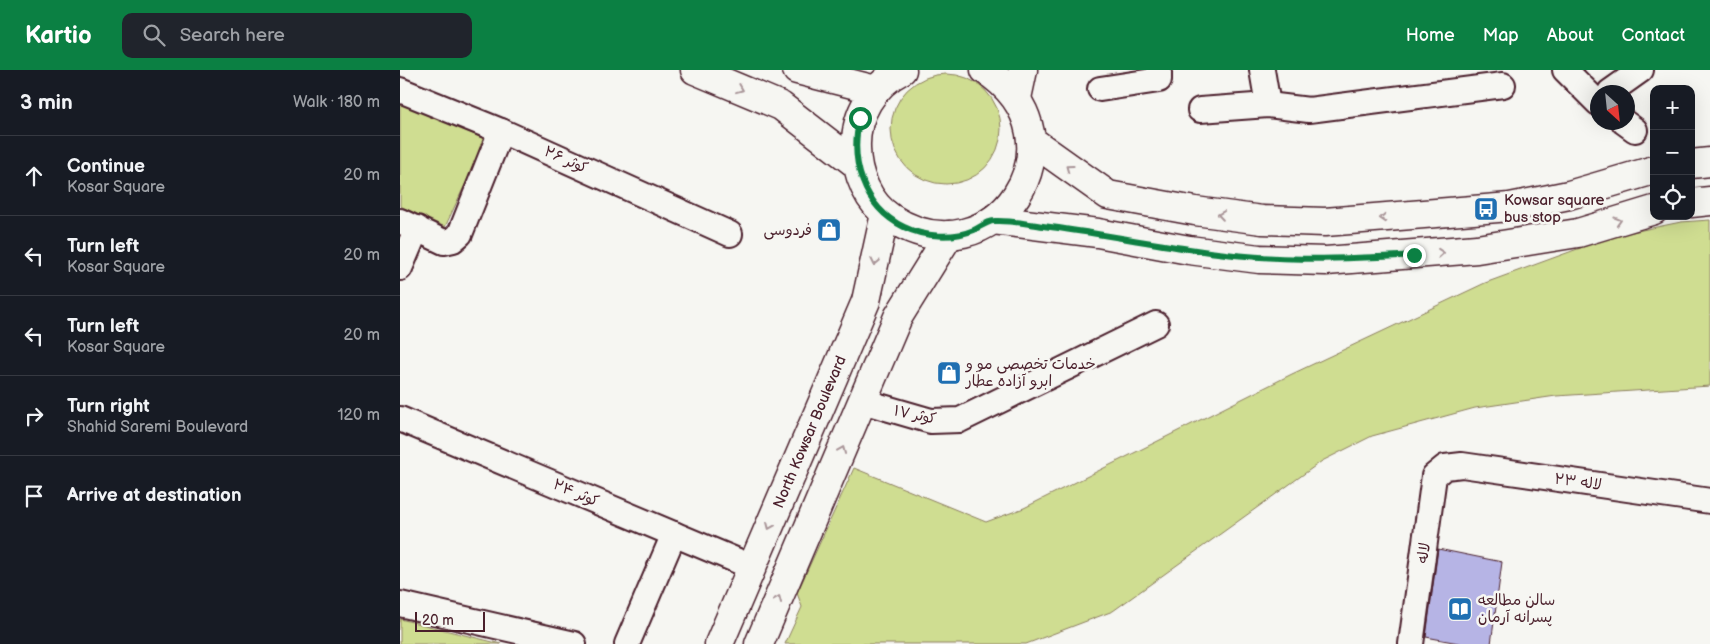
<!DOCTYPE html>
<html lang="en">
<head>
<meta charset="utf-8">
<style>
  :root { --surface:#171b24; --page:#20242c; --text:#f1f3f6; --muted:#9ea1a6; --line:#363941; --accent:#0b8043 }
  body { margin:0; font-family:"Balsamiq Sans","Playpen Sans Arabic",sans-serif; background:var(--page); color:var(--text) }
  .controls { position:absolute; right:15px; top:15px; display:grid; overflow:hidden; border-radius:10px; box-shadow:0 5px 20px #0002 }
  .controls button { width:45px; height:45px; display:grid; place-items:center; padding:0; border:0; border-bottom:1px solid var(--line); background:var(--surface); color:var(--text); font:25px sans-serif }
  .compass { position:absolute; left:1190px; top:15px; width:45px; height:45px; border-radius:50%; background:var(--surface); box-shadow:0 5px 20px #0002; rotate:153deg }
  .scale { position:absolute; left:15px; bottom:12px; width:70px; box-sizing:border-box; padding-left:5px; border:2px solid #4a1f2b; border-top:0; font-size:14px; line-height:18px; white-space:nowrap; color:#4a1f2b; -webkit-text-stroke:4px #f6f6f2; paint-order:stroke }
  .stop { position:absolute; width:15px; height:15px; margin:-11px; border:4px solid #0b8043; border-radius:50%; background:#fff }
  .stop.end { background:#0b8043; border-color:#fff; box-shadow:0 1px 5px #0008 }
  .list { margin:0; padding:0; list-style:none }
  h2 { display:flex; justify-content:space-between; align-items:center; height:65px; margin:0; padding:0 20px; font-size:21px }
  h2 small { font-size:16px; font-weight:400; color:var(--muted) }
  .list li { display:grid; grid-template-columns:32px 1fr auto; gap:15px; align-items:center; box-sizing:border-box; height:80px; padding:0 20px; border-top:1px solid var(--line) }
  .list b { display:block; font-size:19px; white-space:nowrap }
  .list p { margin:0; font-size:16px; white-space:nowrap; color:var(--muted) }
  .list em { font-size:16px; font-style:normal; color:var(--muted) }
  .icon { flex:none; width:28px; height:28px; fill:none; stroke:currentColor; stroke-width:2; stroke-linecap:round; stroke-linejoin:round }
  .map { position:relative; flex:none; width:1310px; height:574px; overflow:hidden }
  header { display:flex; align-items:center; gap:30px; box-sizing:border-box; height:70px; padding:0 25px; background:var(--accent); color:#fff }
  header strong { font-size:24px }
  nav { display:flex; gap:28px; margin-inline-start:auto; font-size:18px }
  .search { width:350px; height:45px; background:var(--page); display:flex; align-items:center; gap:12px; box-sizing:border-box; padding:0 18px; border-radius:10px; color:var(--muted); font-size:19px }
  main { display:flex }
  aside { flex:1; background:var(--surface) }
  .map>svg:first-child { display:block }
</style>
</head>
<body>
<header>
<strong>Kartio</strong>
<div class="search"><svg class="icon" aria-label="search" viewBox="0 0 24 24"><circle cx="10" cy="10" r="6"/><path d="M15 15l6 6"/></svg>Search here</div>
<nav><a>Home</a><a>Map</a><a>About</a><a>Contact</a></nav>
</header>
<main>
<aside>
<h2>3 min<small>Walk · 180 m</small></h2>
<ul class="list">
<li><svg class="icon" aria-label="ahead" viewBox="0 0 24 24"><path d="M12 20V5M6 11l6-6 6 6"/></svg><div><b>Continue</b><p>Kosar Square</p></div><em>20 m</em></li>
<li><svg class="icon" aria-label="left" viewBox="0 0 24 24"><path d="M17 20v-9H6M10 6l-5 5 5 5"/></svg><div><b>Turn left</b><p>Kosar Square</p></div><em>20 m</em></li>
<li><svg class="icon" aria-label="left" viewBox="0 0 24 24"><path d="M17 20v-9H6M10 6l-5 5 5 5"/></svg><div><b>Turn left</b><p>Kosar Square</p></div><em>20 m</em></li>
<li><svg class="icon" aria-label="right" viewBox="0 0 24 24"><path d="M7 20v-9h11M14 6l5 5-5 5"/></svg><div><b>Turn right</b><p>Shahid Saremi Boulevard</p></div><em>120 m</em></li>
<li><svg class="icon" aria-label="arrive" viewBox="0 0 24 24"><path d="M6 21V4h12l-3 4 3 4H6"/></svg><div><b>Arrive at destination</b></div></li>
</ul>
</aside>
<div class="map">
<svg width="1310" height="574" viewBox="0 0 1310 574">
  <rect width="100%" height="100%" fill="#f6f6f2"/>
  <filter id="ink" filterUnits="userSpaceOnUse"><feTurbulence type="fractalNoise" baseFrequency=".02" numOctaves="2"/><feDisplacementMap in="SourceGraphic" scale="10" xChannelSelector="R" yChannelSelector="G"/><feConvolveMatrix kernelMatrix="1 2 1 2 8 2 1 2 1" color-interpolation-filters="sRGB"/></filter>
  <g filter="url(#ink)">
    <g fill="#cfdd91" stroke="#8c7e5e">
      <circle cx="546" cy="59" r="55"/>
      <path d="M0,31L86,70L45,157L0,136Z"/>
      <path d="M1310,150V316L1156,326L1075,338L972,366L922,391L713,541L626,574H385L402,537L397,523L454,398L586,452L624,438L892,304L1085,213L1213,166L1281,152Z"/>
      <path d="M0,549L101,574H0Z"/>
    </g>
    <path fill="#b6b4e5" stroke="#4a1f2b" d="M1038,479L1102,492L1091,574H1064L1026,567Z"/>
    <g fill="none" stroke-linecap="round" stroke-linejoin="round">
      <defs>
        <g id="minor">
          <path d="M862,0L868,35"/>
          <path d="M1165,0L1198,33"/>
          <path d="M700,19L759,10V0"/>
          <path d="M0,20L101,61L330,164"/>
          <path d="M1210,22L1241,0"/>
          <path d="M800,40L868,35L909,40L1103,15"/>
          <path d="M1224,52L1235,60"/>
          <path d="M0,151L44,172L53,170L60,164L101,61"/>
          <path d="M0,198L17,158"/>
          <path d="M462,331L531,351L560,350L756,254"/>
          <path d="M0,349L352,497"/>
          <path d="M0,534L174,574"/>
          <path d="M227,574L274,464"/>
          <path d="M1011,574L1034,406L1045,397L1062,395L1310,431"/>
        </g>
        <g id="tertiary">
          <path d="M617,28L623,0"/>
          <path d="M319,574L466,231L485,144"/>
          <path d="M359,574L498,247L549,165"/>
        </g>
        <g id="secondary">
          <path d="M295,0L381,36L456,94"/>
          <path d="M397,0L476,20"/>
          <path d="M502,0C473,15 455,44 456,77C456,104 468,133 491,148C593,215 692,70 585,0"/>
          <path d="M632,71L708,125L795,141L862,150L925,152L1110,137L1169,125L1254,100"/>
          <path d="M1291,94L1310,92"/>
          <path d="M1291,133L1310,131"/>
          <path d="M593,150L698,163L789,180L859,189L926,191L1077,179L1178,163L1254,140"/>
        </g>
      </defs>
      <use href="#minor" stroke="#4a1f2b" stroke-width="28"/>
      <use href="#tertiary" stroke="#4a1f2b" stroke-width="31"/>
      <use href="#secondary" stroke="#4a1f2b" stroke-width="31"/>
      <use href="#minor" stroke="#f6f6f2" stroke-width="24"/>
      <use href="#tertiary" stroke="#f6f6f2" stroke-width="28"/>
      <use href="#secondary" stroke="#f6f6f2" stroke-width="28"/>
    </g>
    <defs><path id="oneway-chevron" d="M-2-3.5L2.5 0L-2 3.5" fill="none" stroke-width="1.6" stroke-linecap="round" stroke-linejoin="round" transform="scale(1.25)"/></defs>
    <g stroke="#a99598">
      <use href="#oneway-chevron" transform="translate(340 19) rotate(22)"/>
      <use href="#oneway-chevron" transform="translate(669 98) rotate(-144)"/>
      <use href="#oneway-chevron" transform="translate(821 145) rotate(-172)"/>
      <use href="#oneway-chevron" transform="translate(983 148) rotate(177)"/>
      <use href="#oneway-chevron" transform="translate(1218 151) rotate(-17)"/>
      <use href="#oneway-chevron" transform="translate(1041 183) rotate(-5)"/>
      <use href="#oneway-chevron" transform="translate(475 192) rotate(102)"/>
      <use href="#oneway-chevron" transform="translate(442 380) rotate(-67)"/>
      <use href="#oneway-chevron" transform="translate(370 456) rotate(113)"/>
      <use href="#oneway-chevron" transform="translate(378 529) rotate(-67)"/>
    </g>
  </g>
  <g fill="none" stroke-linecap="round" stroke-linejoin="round" filter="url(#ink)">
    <path stroke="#0b8043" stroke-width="6" d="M460,48C449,90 463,137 504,157C524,167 553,169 574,160C580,157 588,151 594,151C610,150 628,154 643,156C692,162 740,172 789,179C868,192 935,190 1014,185"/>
  </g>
  <defs>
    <symbol id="bus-square" viewBox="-11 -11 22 22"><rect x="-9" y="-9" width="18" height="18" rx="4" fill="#1f6fb2" stroke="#f6f6f2"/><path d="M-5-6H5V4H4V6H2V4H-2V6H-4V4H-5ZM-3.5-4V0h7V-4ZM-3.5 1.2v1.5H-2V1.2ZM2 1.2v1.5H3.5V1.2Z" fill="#fff"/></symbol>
    <symbol id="shop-square" viewBox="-11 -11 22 22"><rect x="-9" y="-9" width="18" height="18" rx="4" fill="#1f6fb2" stroke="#f6f6f2"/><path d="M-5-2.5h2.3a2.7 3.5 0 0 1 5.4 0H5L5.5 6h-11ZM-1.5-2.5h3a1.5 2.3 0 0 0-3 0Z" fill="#fff"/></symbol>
    <symbol id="library-square" viewBox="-11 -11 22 22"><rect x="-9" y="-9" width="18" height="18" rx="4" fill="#1f6fb2" stroke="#f6f6f2"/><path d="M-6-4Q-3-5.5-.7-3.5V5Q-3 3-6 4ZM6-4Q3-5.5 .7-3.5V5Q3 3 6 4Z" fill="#fff"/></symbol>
  </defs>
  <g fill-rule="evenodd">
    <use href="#bus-square" x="1072" y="125" width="28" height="28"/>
    <use href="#shop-square" x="415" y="146" width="28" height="28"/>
    <use href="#shop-square" x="535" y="289" width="28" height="28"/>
    <use href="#library-square" x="1046" y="525" width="28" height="28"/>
  </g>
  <g text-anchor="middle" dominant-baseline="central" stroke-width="5" stroke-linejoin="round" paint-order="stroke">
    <g font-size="15" fill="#4a1f2b" stroke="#f6f6f2">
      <text transform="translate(166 90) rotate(24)">کوثر ۲۶</text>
      <text transform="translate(515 345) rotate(12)">کوثر ۱۷</text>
      <text transform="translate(410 362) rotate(-67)">North Kowsar Boulevard</text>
      <text transform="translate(1178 412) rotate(8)">لاله ۲۳</text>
      <text transform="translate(176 423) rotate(23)">کوثر ۲۴</text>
      <text transform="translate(1024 483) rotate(-82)">لاله</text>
    </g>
    <g font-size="15" fill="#4a1f2b" stroke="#f6f6f2" text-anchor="start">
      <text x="1104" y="130">Kowsar square<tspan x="1104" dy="17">bus stop</tspan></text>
      <text x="412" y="160" text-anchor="end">فردوسی</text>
      <text x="566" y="294">خدمات تخصصی مو و<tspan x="566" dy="17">ابرو آزاده عطار</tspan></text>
      <text x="1078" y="530">سالن مطالعه<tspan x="1078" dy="17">پسرانه آرمان</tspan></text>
    </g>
  </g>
</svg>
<div class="controls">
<button>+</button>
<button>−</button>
<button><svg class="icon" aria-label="locate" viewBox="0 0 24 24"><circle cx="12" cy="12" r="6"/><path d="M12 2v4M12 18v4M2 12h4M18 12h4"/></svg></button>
</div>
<svg class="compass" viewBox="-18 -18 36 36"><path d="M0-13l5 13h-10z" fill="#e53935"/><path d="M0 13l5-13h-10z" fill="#9ea1a6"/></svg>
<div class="scale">20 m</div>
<div class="stop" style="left:460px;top:48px"></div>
<div class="stop end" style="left:1014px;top:185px"></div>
</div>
</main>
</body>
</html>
